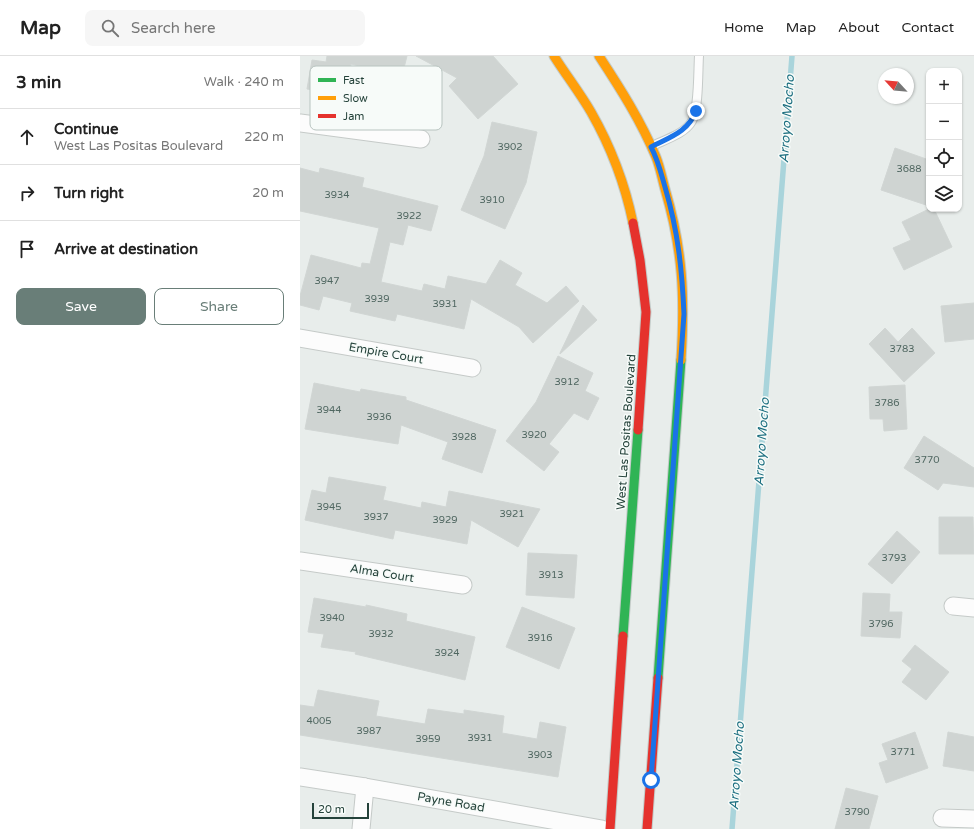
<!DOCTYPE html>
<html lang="en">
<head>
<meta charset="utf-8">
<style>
  :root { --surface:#fff; --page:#f6f6f6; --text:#222; --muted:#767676; --line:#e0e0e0; --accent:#697e78 }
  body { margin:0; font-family:"Varela Round",sans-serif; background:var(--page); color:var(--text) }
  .controls { position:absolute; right:12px; top:12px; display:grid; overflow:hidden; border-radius:8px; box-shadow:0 1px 3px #0004 }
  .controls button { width:36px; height:36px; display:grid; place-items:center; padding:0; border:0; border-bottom:1px solid var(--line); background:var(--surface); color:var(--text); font:20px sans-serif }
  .compass { position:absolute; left:578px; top:12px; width:36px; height:36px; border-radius:50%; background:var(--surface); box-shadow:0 1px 3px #0004; rotate:296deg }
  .scale { position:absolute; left:12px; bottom:10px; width:57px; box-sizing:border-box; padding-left:4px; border:2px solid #24423a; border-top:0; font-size:11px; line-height:14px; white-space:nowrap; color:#24423a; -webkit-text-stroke:3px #f7fbf9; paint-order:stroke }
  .stop { position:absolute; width:12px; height:12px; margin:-9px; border:3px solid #1a73e8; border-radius:50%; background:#fff }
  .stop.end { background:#1a73e8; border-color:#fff; box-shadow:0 1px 4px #0008 }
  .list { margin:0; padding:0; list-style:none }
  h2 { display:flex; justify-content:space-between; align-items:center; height:52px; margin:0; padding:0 16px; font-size:17px }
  h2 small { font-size:13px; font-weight:400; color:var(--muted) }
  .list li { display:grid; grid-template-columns:26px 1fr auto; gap:12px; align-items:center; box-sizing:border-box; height:56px; padding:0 16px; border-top:1px solid var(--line) }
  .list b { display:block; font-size:15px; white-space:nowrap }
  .list p { margin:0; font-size:13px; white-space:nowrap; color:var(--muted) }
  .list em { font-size:13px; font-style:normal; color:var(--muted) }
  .actions { display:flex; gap:8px; padding:12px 16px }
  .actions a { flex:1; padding:9px 0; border:1px solid var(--accent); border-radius:8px; text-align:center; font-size:14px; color:var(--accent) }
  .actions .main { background:var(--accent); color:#fff }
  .icon { flex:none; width:22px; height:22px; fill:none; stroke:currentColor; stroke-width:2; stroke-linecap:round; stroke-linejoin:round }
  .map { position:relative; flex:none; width:674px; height:773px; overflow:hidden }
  header { display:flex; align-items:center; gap:24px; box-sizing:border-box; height:56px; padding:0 20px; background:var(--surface); border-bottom:1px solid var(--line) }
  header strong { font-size:19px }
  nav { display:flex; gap:22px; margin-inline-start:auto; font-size:14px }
  .search { width:280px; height:36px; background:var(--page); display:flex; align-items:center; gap:10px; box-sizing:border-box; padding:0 14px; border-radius:8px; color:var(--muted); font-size:15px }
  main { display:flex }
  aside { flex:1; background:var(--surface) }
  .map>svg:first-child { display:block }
</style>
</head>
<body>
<header>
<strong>Map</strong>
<div class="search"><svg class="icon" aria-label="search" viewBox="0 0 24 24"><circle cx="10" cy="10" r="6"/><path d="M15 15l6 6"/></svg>Search here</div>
<nav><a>Home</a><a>Map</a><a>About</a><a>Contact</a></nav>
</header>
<main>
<aside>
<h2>3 min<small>Walk · 240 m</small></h2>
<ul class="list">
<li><svg class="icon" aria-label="ahead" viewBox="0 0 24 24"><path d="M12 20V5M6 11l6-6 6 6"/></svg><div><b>Continue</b><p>West Las Positas Boulevard</p></div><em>220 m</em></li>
<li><svg class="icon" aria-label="right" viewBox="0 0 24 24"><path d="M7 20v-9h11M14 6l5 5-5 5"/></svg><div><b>Turn right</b></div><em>20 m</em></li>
<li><svg class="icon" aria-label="arrive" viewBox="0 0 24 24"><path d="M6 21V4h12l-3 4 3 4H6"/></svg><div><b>Arrive at destination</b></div></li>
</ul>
<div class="actions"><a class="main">Save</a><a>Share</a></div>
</aside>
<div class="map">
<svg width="674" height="773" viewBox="0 0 674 773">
  <rect width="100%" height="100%" fill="#e8edeb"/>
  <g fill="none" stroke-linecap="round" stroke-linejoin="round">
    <path stroke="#a9d4db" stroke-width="5.5" d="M432,773L492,0"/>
  </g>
  <g fill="#cfd4d2" stroke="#d1d6d4">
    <path d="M27,0H107L102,20L51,8L46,39L7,33L12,4L26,6Z"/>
    <path d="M116,0H193L218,28L178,63L149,30L157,22Z"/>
    <path d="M192,66L237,76L226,127L205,173L161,154L184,100Z"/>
    <path d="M595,92L629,104V150L581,134Z"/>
    <path d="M0,112L19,117L20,112L64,122L62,131L138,150L131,175L108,169L103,189L90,186L81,226L122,235L124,228L145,233L148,220L186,228L200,204L222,217L215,229L247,247L266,230L279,245L233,287L219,271L171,243L164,273L97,258L95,265L50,255L52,247L23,240L19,254L0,249V240L11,199L61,212L62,207L70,208L79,172L0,155Z"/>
    <path d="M629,153H634L652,191L604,214L593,192L611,184L602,166Z"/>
    <path d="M674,247V283L645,286L641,250Z"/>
    <path d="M283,249L297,264L260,298V297Z"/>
    <path d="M585,272L598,286L612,272L635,297L604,326L569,288Z"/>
    <path d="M258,300L293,317L285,335L299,342L288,364L274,357L249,388L259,396L244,415L206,385L236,346Z"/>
    <path d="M14,327L60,336L61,333L106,341V344L196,374L182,417L142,403L148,386L101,369L98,388L5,373Z"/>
    <path d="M605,329L607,373L584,375L583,363H570L569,331Z"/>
    <path d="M624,380L674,412V431L643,427L638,434L604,412Z"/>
    <path d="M29,421L86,431L83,444L121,452L122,446L146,451L149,435L240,453L218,491L171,464L167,488L95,474L93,483L5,464L12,434L26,437Z"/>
    <path d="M639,461H673L674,498H639Z"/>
    <path d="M597,475L620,496L592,528L568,508Z"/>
    <path d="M228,497L277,499L274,542L226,539Z"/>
    <path d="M563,537L590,538L589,556H602L600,582L561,580Z"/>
    <path d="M14,542L66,551V549L107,558L106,565L175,581L165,624L55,598L56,596L21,591L24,578L8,576Z"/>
    <path d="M222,551L275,572L259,613L206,591Z"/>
    <path d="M615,589L649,616L626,644L602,626L612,613L602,605Z"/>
    <path d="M18,634L79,645L76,660L125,668L128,653L164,658V654L204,660L202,677L237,683L240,666L266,671L258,721L0,679V649L14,651Z"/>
    <path d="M615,676L628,712L586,727L579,707L588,704L582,688Z"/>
    <path d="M648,676L674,681V715L643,710Z"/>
    <path d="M546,732L578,740L569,773H535Z"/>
  </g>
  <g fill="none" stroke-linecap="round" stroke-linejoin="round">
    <defs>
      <path id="lane" d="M352,90C364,84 385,78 392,65C399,53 398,15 399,0"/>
      <g id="street">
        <path d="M0,67L121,83"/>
        <path d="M0,282L172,312"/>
        <path d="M0,505L163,529"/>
        <path d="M653,550L674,552"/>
        <path d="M0,721L65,731L302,773"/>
        <path d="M642,762L674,763"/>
        <path d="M61,773L65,731"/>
      </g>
      <g id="fast">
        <path d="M323,580L338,374"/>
        <path d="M358,622L381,304"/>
      </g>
      <g id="slow">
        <path d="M254,0C266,19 280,37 291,56C311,91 325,128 333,167"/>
        <path d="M299,0C320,32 341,65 356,101C360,111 362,122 365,133C383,194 385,241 381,304"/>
      </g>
      <g id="jam">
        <path d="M333,167L340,204L346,256L338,374"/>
        <path d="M310,773L323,580"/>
        <path d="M347,773L358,622"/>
      </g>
    </defs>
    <use href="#lane" stroke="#c5cac8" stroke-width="10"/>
    <use href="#street" stroke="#c5cac8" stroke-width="19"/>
    <use href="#fast" stroke="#c3cbc8" stroke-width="11"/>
    <use href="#slow" stroke="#c3cbc8" stroke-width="11"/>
    <use href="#jam" stroke="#c3cbc8" stroke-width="11"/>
    <use href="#lane" stroke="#fcfcfc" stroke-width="8"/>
    <use href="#street" stroke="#fcfcfc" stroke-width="17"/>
    <use href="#fast" stroke="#30b455" stroke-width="9"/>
    <use href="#slow" stroke="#ff9f0a" stroke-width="9"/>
    <use href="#jam" stroke="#e5322d" stroke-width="9"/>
  </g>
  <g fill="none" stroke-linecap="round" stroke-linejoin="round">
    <path stroke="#1a73e8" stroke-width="5" d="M351,724L384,258C382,213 378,175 365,131C361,117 358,104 351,91C370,81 388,76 396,55"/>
  </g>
  <g text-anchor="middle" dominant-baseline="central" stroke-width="3" stroke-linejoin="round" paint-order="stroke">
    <g font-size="10" fill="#506761">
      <text x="210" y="91">3902</text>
      <text x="609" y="113">3688</text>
      <text x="37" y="139">3934</text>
      <text x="192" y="144">3910</text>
      <text x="109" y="160">3922</text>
      <text x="27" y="225">3947</text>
      <text x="77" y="243">3939</text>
      <text x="145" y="248">3931</text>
      <text x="602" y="293">3783</text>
      <text x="267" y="326">3912</text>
      <text x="587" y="347">3786</text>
      <text x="29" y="354">3944</text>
      <text x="79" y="361">3936</text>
      <text x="234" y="379">3920</text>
      <text x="164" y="381">3928</text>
      <text x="627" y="404">3770</text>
      <text x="29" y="451">3945</text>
      <text x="212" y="458">3921</text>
      <text x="76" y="461">3937</text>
      <text x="145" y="464">3929</text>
      <text x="594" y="502">3793</text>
      <text x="251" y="519">3913</text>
      <text x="32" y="562">3940</text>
      <text x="581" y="568">3796</text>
      <text x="81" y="578">3932</text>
      <text x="240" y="582">3916</text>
      <text x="147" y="597">3924</text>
      <text x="19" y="665">4005</text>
      <text x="69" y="675">3987</text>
      <text x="180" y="682">3931</text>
      <text x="128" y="683">3959</text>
      <text x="603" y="696">3771</text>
      <text x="240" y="699">3903</text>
      <text x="557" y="756">3790</text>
    </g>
    <g font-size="12" fill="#24423a" stroke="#f7fbf9">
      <text transform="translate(86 297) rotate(10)">Empire Court</text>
      <text transform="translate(326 376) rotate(-86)">West Las Positas Boulevard</text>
      <text transform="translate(82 517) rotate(9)">Alma Court</text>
      <text transform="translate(151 746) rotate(10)">Payne Road</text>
    </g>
    <g font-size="13" font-style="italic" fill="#1c6f80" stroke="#f7fbf9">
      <text transform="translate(487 63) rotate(-86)">Arroyo Mocho</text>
      <text transform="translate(462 386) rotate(-86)">Arroyo Mocho</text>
      <text transform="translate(437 710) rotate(-86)">Arroyo Mocho</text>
    </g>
  </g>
  <rect x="10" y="10" width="132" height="64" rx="6" fill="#f7fbf9" stroke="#b8c4c0" stroke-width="1"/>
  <rect x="18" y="22" width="18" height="4" fill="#30b455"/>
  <rect x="18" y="40" width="18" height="4" fill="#ff9f0a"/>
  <rect x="18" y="58" width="18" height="4" fill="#e5322d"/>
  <g font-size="11" fill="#24423a">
    <text x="43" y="28">Fast</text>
    <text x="43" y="46">Slow</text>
    <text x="43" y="64">Jam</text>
  </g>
</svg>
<div class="controls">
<button>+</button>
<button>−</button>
<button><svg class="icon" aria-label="locate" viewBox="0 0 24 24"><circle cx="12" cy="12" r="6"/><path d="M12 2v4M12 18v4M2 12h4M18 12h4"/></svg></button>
<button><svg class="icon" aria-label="layers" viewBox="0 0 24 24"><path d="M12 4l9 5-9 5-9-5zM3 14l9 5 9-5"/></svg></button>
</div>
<svg class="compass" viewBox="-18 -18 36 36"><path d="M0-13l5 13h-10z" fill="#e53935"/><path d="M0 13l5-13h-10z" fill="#767676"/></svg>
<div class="scale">20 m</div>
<div class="stop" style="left:351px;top:724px"></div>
<div class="stop end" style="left:396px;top:55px"></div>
</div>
</main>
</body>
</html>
